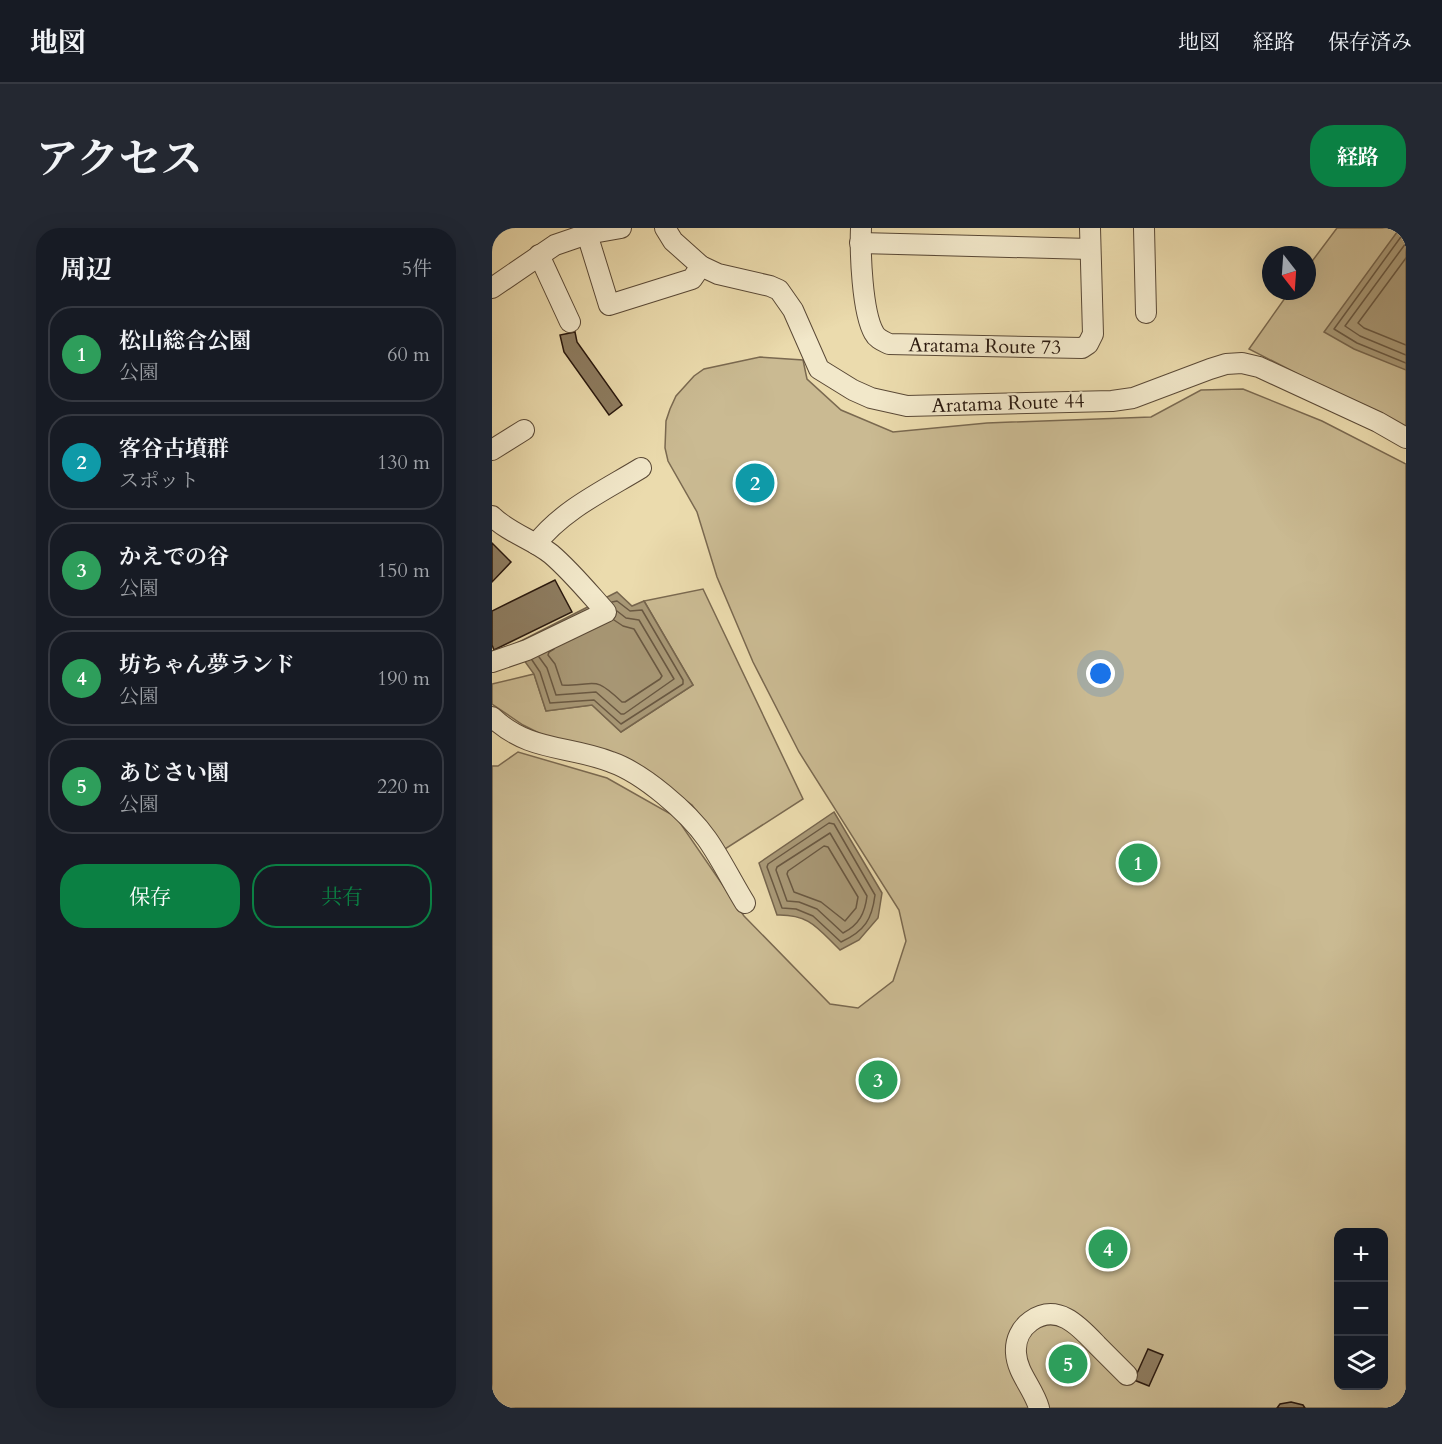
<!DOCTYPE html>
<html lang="ja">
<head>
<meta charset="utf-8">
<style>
  :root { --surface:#171b24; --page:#242831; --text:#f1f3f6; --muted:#9ea1a6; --line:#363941; --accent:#0b8043 }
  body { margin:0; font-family:Cardo,"Noto Serif JP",serif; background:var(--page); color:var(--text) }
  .controls { position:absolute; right:18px; bottom:18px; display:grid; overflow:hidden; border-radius:12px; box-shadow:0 6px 24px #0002 }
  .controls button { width:54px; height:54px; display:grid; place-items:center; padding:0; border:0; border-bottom:2px solid var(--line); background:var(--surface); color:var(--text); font:30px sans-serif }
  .compass { position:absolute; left:770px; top:18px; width:54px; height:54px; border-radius:50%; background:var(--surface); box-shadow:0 6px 24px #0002; rotate:163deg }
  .you { position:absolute; left:609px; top:446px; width:21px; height:21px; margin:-15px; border:4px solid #fff; border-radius:50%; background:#1a73e8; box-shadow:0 0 0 9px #1a73e833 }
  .badge { display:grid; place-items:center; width:39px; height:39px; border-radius:50%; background:var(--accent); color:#fff; font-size:20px; font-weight:700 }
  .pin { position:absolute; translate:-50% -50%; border:3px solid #fff; box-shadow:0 2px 6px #0006 }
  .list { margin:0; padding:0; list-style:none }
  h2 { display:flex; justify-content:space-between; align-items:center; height:78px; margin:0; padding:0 24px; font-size:26px }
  h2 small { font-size:20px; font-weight:400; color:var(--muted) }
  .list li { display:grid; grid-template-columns:39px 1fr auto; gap:18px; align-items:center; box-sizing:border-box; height:96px; margin:0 12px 12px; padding:0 12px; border:2px solid var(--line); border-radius:24px }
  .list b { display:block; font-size:22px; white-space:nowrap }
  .list p { margin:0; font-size:20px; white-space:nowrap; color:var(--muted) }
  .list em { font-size:20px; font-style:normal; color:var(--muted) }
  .actions { display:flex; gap:12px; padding:18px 24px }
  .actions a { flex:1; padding:14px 0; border:2px solid var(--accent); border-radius:24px; text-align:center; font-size:21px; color:var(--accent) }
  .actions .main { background:var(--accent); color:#fff }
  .icon { flex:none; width:33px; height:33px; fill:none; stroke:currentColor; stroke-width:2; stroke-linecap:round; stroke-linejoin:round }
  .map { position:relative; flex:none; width:914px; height:1180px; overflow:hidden; border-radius:24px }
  header { display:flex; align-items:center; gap:36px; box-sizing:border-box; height:84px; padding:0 30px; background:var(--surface); border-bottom:2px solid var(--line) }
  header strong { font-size:28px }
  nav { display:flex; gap:33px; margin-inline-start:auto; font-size:21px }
  .intro { display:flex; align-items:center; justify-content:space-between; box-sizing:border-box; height:144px; padding:0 36px }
  h1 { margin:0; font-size:42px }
  .button { padding:15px 27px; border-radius:24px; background:var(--accent); color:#fff; font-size:21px; font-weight:700 }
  main { display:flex; gap:36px; padding:0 36px }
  aside { flex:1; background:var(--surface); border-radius:24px; box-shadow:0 6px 24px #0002 }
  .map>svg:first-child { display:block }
</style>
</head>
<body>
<header>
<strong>地図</strong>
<nav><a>地図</a><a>経路</a><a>保存済み</a></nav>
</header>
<div class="intro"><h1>アクセス</h1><a class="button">経路</a></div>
<main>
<aside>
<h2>周辺<small>5件</small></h2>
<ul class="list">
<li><span class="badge" style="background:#2e9e5b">1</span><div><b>松山総合公園</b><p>公園</p></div><em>60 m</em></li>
<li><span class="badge" style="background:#0f9aa8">2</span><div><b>客谷古墳群</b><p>スポット</p></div><em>130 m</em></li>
<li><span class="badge" style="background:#2e9e5b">3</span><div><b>かえでの谷</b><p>公園</p></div><em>150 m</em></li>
<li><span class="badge" style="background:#2e9e5b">4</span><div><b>坊ちゃん夢ランド</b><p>公園</p></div><em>190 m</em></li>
<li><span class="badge" style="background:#2e9e5b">5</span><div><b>あじさい園</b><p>公園</p></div><em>220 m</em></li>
</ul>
<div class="actions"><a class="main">保存</a><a>共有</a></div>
</aside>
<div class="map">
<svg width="914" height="1180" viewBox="0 0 914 1180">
  <rect width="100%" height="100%" fill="#ebdbad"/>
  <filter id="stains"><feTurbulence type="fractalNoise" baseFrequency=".00333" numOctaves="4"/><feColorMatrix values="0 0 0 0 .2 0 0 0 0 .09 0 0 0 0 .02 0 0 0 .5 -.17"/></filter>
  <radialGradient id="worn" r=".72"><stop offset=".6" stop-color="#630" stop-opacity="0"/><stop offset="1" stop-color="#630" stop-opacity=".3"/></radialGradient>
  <g fill="#caba92" stroke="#7a6950" stroke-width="1.5" fill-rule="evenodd">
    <path d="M845,0H914V201L757,121L798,63H815V40Z"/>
    <path d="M268,129L311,132L315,151L349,182L401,204L495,195L659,189L709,162L751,161L830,193L914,236V1180H0V538H6L26,524L115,550L184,589L252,688L338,776L366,780L401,753L414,713L407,682L307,524L261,434L225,349L205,284L176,233L173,220L174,193L178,181L184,168L202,148L212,141ZM846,1004H892V1158H846Z"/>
    <path d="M211,361L311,571L233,621L200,577L139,532L57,510L31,497L0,476V456L42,446L54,483L100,477L129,504L201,457L152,373Z"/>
  </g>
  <g fill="#a99977" stroke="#76654d" stroke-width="1.5">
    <path d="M908,0H914V142L862,121L832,104Z"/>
    <path d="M125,364L140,378L152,373L201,457L129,504L100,477L54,483L42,446L21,417Z"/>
    <path d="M342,584L390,665L386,690L367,712L348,722C326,701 318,686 285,687L267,635Z"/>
  </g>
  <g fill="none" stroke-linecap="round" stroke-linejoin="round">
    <g stroke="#695842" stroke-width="1.5">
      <path d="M913,0L911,6L842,101L865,115L914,135"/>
      <path d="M914,15L853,98L868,108L914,127"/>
      <path d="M914,30L866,95L872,100L914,117"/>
      <path d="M62,421L57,424L56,427L63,436L70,457C105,459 99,445 130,474H133L168,451L170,448L142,401L131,398L122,392"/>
      <path d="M47,429L55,440L64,467L104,464L129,486H132L182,451L147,392L134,390L125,383"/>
      <path d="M40,432L48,444L58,475L102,472L129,496L191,456V452L150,382L138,383L125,373L120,374"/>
      <path d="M337,595L342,596L383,667C380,691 373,703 349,714L321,688L304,681L290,680L275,639L276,636Z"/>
      <path d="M338,605L375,668C373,685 367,697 351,705L325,681L307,674L295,673L284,642L285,639Z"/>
      <path d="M332,618L336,619L366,669L364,680L353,693L329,674L302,664L295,646L296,643Z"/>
    </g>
  </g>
  <g fill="#8e7d61" stroke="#29180e" stroke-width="1.5">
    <path d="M83,104L85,114L130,177L117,187L72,124L68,107Z"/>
    <path d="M0,315L19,334L0,354Z"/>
    <path d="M63,352L80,384L2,422L0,417V383Z"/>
    <path d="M656,1121L671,1127L657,1158L642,1152Z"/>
    <path d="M799,1174L811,1177L813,1180H785L788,1176Z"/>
  </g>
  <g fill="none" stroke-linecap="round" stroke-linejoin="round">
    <defs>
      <g id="minor">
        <path d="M173,0L181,13L209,38L226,46L278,58L287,62L301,82L327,141L361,162L379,170L415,178L620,173L641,170L718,141L734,136L750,135L767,139L886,194L914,210"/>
        <path d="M369,0C368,24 370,84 382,105C385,111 391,113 397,116L590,120L596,116L601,106L598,0"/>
        <path d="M652,0L654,85"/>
        <path d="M95,6L117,77L200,51L209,38"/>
        <path d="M368,15L598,21"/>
        <path d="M47,27L78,94"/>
        <path d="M0,60L63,17L95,6L129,0"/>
        <path d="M0,222L32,202"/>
        <path d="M0,288C17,305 40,311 59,326C79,343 96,364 114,384L35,422L0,434"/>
        <path d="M44,316C70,282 113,262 149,240"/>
        <path d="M0,489C37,524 75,517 119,534C151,545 196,584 215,611C229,631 240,654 253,675"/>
        <path d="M547,1180C542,1161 525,1145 524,1125C523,1112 529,1100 539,1093C566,1074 588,1099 605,1117C615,1127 625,1137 635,1147"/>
      </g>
    </defs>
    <use href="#minor" stroke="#5a4936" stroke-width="22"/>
    <use href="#minor" stroke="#f2e8ca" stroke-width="20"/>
  </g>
  <g text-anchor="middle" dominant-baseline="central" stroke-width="4.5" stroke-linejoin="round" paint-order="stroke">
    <g font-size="20" fill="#29180e" stroke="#f2e8ca">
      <text transform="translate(493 118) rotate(1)">Aratama Route 73</text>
      <text transform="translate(516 175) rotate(-2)">Aratama Route 44</text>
    </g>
  </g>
  <rect width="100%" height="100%" filter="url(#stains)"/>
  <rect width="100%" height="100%" fill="url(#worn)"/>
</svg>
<div class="controls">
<button>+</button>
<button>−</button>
<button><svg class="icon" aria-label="layers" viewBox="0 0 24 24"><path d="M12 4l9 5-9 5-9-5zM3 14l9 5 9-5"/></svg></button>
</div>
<svg class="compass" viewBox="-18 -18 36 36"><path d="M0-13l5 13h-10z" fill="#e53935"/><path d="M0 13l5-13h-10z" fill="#9ea1a6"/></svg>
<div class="you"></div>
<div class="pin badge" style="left:646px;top:635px;background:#2e9e5b">1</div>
<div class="pin badge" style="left:263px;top:255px;background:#0f9aa8">2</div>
<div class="pin badge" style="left:386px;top:852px;background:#2e9e5b">3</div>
<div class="pin badge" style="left:616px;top:1021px;background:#2e9e5b">4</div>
<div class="pin badge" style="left:576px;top:1136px;background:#2e9e5b">5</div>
</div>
</main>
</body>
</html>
